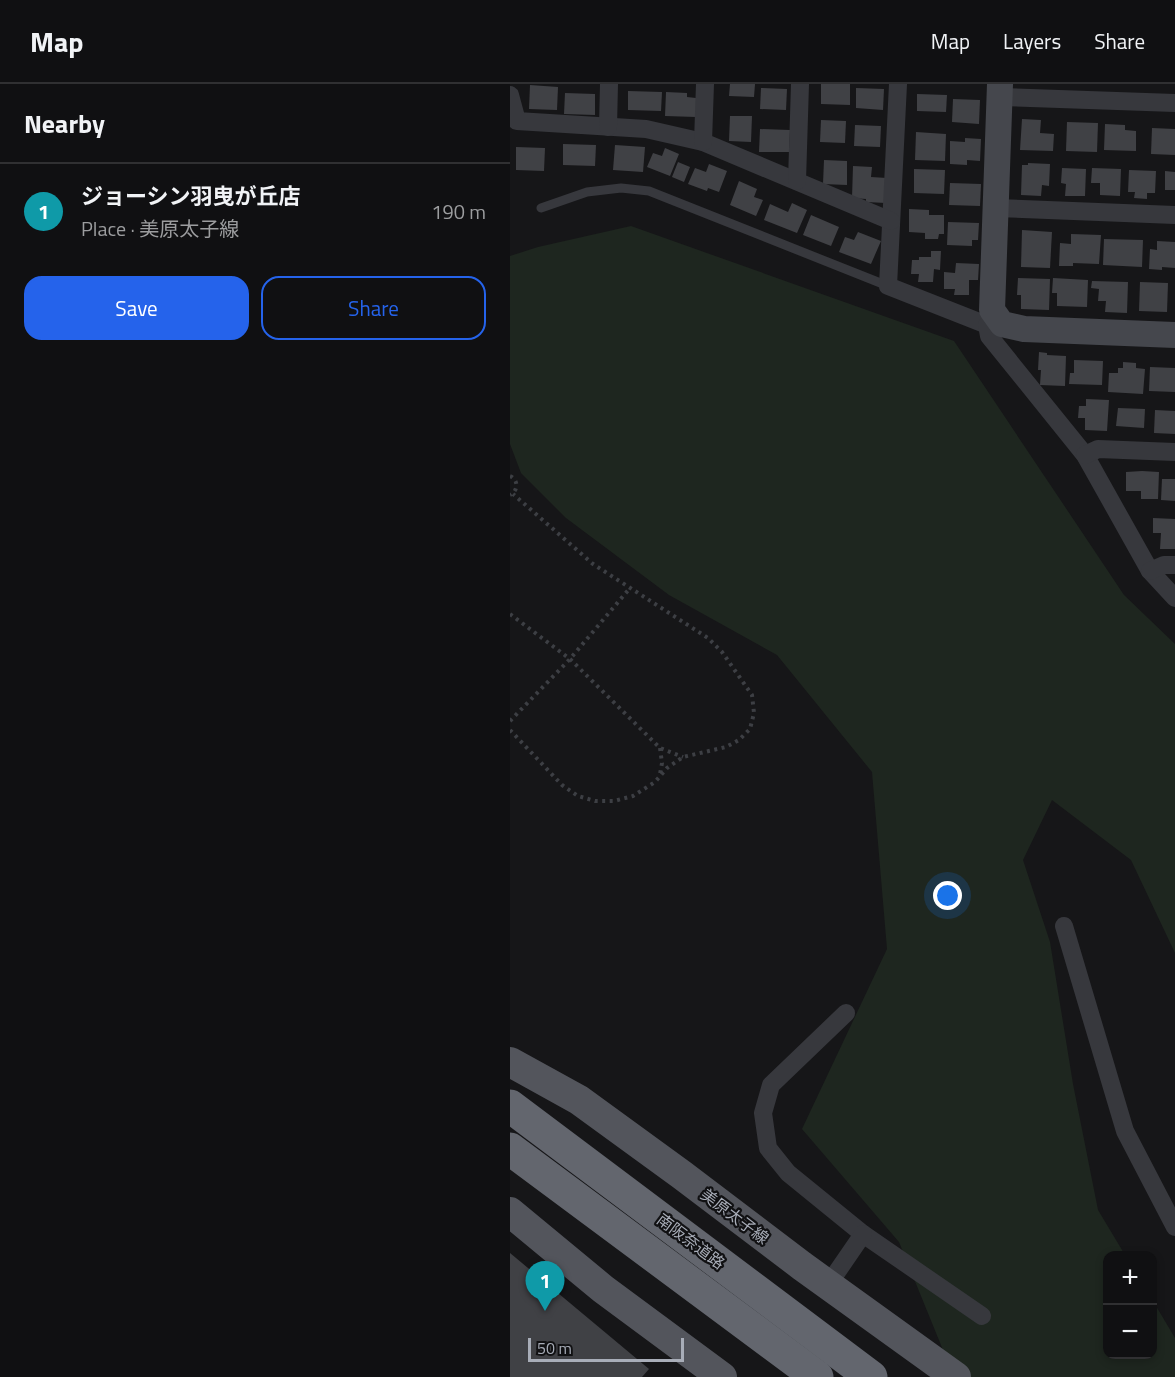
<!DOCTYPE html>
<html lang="en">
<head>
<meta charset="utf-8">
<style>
  :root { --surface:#101012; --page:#19191b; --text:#f1f3f6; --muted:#9c9d9f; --line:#303032; --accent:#2563eb }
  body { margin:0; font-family:"Titillium Web","Noto Sans JP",sans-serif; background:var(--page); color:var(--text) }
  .controls { position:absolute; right:18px; bottom:18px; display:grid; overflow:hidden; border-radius:12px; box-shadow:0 3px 9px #0003 }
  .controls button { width:54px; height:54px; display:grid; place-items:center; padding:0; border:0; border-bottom:2px solid var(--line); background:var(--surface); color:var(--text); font:30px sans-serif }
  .scale { position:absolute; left:18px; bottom:15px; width:156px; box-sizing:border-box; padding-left:6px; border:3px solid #a8adb8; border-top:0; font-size:16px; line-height:21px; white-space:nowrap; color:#a8adb8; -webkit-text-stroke:4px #111113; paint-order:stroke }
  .you { position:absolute; left:438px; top:812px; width:21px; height:21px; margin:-15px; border:4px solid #fff; border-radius:50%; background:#1a73e8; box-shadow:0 0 0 9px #1a73e833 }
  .badge { display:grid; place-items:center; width:39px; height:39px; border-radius:50%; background:var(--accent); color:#fff; font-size:20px; font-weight:700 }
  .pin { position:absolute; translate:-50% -50px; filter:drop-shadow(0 2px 3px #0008) }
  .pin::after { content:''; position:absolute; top:32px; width:21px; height:18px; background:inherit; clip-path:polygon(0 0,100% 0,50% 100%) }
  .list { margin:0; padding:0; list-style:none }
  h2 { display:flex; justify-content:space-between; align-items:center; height:78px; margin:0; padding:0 24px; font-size:26px }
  h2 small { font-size:20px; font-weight:400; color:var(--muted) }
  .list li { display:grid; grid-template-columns:39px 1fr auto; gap:18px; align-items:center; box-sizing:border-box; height:96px; padding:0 24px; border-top:2px solid var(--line) }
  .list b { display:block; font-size:22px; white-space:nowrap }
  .list p { margin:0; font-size:20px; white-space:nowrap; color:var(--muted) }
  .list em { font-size:20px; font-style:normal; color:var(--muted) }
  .actions { display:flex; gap:12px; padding:18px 24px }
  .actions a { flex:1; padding:14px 0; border:2px solid var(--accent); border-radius:18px; text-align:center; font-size:21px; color:var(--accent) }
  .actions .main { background:var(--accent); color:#fff }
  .map { position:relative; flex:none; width:665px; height:1293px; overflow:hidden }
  header { display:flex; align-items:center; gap:36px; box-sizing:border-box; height:84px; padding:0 30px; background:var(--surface); border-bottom:2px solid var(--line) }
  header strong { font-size:28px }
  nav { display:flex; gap:33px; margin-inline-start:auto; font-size:21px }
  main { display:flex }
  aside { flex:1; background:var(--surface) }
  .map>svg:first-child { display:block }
</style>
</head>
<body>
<header>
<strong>Map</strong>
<nav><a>Map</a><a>Layers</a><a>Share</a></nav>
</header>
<main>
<aside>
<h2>Nearby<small></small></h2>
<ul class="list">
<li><span class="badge" style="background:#0f9aa8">1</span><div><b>ジョーシン羽曳が丘店</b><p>Place · 美原太子線</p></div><em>190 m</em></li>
</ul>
<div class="actions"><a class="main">Save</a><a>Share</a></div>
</aside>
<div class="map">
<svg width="665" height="1293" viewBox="0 0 665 1293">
  <rect width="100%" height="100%" fill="#161618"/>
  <path fill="#1e261f" d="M121,142L444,257L614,511L665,560V869L621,776L542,716L513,776L540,858L563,1000L588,1126L615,1171L598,1172V1270H642L643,1217L665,1254V1293H444L389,1158L292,1045L377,865L362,688L267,571L159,511L56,434L11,389L0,360V172L28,163Z"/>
  <g fill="#404145">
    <path d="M220,0H245L244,13L219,12Z"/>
    <path d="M311,0H340V21L311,20Z"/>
    <path d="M20,1L48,3L47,26L19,25Z"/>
    <path d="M251,4L277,5L276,26L250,25Z"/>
    <path d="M346,4L374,5L373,26L346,24Z"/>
    <path d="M118,7L152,8L151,27L118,26Z"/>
    <path d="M156,8L177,9V13L186,14V33L155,32Z"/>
    <path d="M55,9L85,10V31L54,30Z"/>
    <path d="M407,10L437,11L436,28L407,27Z"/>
    <path d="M443,15L470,16L469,40L442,38Z"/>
    <path d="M220,32H242L241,58L219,57Z"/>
    <path d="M512,35L531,36L530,49L544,50L543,67L510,66Z"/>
    <path d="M311,36L336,37L335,59L310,58Z"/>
    <path d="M557,38L588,39L587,68L556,67Z"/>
    <path d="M595,40L615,41V46L626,47V67L594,66Z"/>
    <path d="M345,41L371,42L370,63L344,62Z"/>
    <path d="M642,44L665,45V71L641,70Z"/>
    <path d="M250,45L280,46L279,68H249Z"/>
    <path d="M406,48L436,50L435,77L405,76Z"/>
    <path d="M455,54L471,55L470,77L457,76V81L440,80V57L455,58Z"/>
    <path d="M53,60L86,61L85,82L53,81Z"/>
    <path d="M105,61L135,63L133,88L103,86Z"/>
    <path d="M6,63L35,64L34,87L6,86Z"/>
    <path d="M155,64L169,70L160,92L137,83L143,69L152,72Z"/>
    <path d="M314,76L337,77V101L313,100Z"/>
    <path d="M168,78L180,83L174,98L162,93Z"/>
    <path d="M518,79L540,80L539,102L532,101L531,112L511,111L512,81H518Z"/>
    <path d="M199,80L217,87L209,108L198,104L197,107L178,100L185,84L196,88Z"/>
    <path d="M343,82L362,83L361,93L377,94L376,119L356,118V115L342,114Z"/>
    <path d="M552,84L576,85L575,112H555L556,100L551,99Z"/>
    <path d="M582,84L611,85L610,112L590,111V99H581Z"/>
    <path d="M404,85L435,86L434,110L404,109Z"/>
    <path d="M619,86L646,87L645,109H637V115L624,114L625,108H618Z"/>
    <path d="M655,87L665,88V106H655Z"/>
    <path d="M229,97L247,105L244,113L253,116L246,132L220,121Z"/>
    <path d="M440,99L471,100L470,122L439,121Z"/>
    <path d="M282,119L297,126L287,149L254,136L260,120L278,128Z"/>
    <path d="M399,125L419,126V131H434V150H429L428,155H415V149L399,148Z"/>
    <path d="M301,131L329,143L321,162L293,151Z"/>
    <path d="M438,138L469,139L468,156H462V162L437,161Z"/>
    <path d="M512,146L542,148L540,184L511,183Z"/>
    <path d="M348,148L371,157L361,180L329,168L335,153L344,156Z"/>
    <path d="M561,150L591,151L589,180L563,179V182H549L550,159L561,160Z"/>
    <path d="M594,155L633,156L632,183L593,181Z"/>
    <path d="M647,157L665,158V184L652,183V186L639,185L640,165L647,166Z"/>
    <path d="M421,167H431L430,186L424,185L423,198H408L409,190H401L402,176H409V173H421Z"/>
    <path d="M446,179L469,180L468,196H459V211H444L445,205H434V188L445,189Z"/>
    <path d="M508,194L540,195L539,226L511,225V211H507Z"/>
    <path d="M543,194L578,196L577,223L547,222V209H542Z"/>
    <path d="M582,197L618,198L617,229L595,228L596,217H588L589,205L581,204Z"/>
    <path d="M630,198L658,199L657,228L629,227Z"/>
    <path d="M529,268L537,269V271L556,272L555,302L530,301L531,286H528Z"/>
    <path d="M564,276L593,277L592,301L559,300L560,289H564Z"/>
    <path d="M613,278L626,279V284L635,285L633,310L598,308L599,289H608V284H613Z"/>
    <path d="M640,283L665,284V308L639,307Z"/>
    <path d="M576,315L599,316L597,347L575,346V334H568L569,322H576Z"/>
    <path d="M608,324L635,325L634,344L606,342Z"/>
    <path d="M645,326L665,327V350L644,349Z"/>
    <path d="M632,387L649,388L648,415H631V407H616V388Z"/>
    <path d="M652,395H665V417L651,416Z"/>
    <path d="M643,434L665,435V465H650L651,449H643Z"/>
    <path d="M0,1169L139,1285L132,1293H0Z"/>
  </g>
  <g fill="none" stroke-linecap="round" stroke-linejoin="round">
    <g stroke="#3d3f44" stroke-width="4" stroke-dasharray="3 4.5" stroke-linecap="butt">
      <path d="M0,392C9,396 8,407 0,411"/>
      <path d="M0,530L60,575L150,664L173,673"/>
      <path d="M0,637L60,575L120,504"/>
      <path d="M0,646L52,701L68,712L85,717H104L123,712L145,698L157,684L173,673L216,663L229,656L240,645L244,629L242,611L212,568L198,554L83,480L3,410"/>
      <path d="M150,664L152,679L150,690"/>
    </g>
    <path stroke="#37383d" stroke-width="9" d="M31,124L77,108L111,104L139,107L378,202"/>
    <g stroke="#37383d" stroke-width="18">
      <path d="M388,0L378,202L477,241"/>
      <path d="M0,11L7,37L136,45L193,58L381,137"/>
      <path d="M490,13L665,19"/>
      <path d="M98,43L99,0"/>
      <path d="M193,58L195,0"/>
      <path d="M287,97L290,0"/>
      <path d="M486,124L665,131"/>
      <path d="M487,233L477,241L479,252L575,371L640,487L665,514"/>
      <path d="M575,371L588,365L665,368"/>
      <path d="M640,487L654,481H665"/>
      <path d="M554,842L615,1047L665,1143"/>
      <path d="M336,929L261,1001L253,1029L258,1064L278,1089L353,1150L472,1232"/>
      <path d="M318,1201L353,1150"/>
    </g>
    <path stroke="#45474d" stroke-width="26" d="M490,0L482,226L492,240L514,245L665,251"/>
    <g stroke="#53555c" stroke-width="30">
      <path d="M0,978L69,1016L172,1091L292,1182L446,1293"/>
      <path d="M0,1128L93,1205L212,1293"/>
    </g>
    <g stroke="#63666e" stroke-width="33">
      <path d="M0,1022L361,1293"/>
      <path d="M0,1065L307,1293"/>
    </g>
  </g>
  <g text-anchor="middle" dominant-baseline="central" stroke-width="4.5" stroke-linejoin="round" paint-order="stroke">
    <g font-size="16" fill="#a8adb8" stroke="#111113">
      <text transform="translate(225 1132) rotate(37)">美原太子線</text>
      <text transform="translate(181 1157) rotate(37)">南阪奈道路</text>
    </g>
  </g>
</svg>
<div class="controls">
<button>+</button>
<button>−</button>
</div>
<div class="scale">50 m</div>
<div class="you"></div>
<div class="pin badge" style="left:35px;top:1227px;background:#0f9aa8">1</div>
</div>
</main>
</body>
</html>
